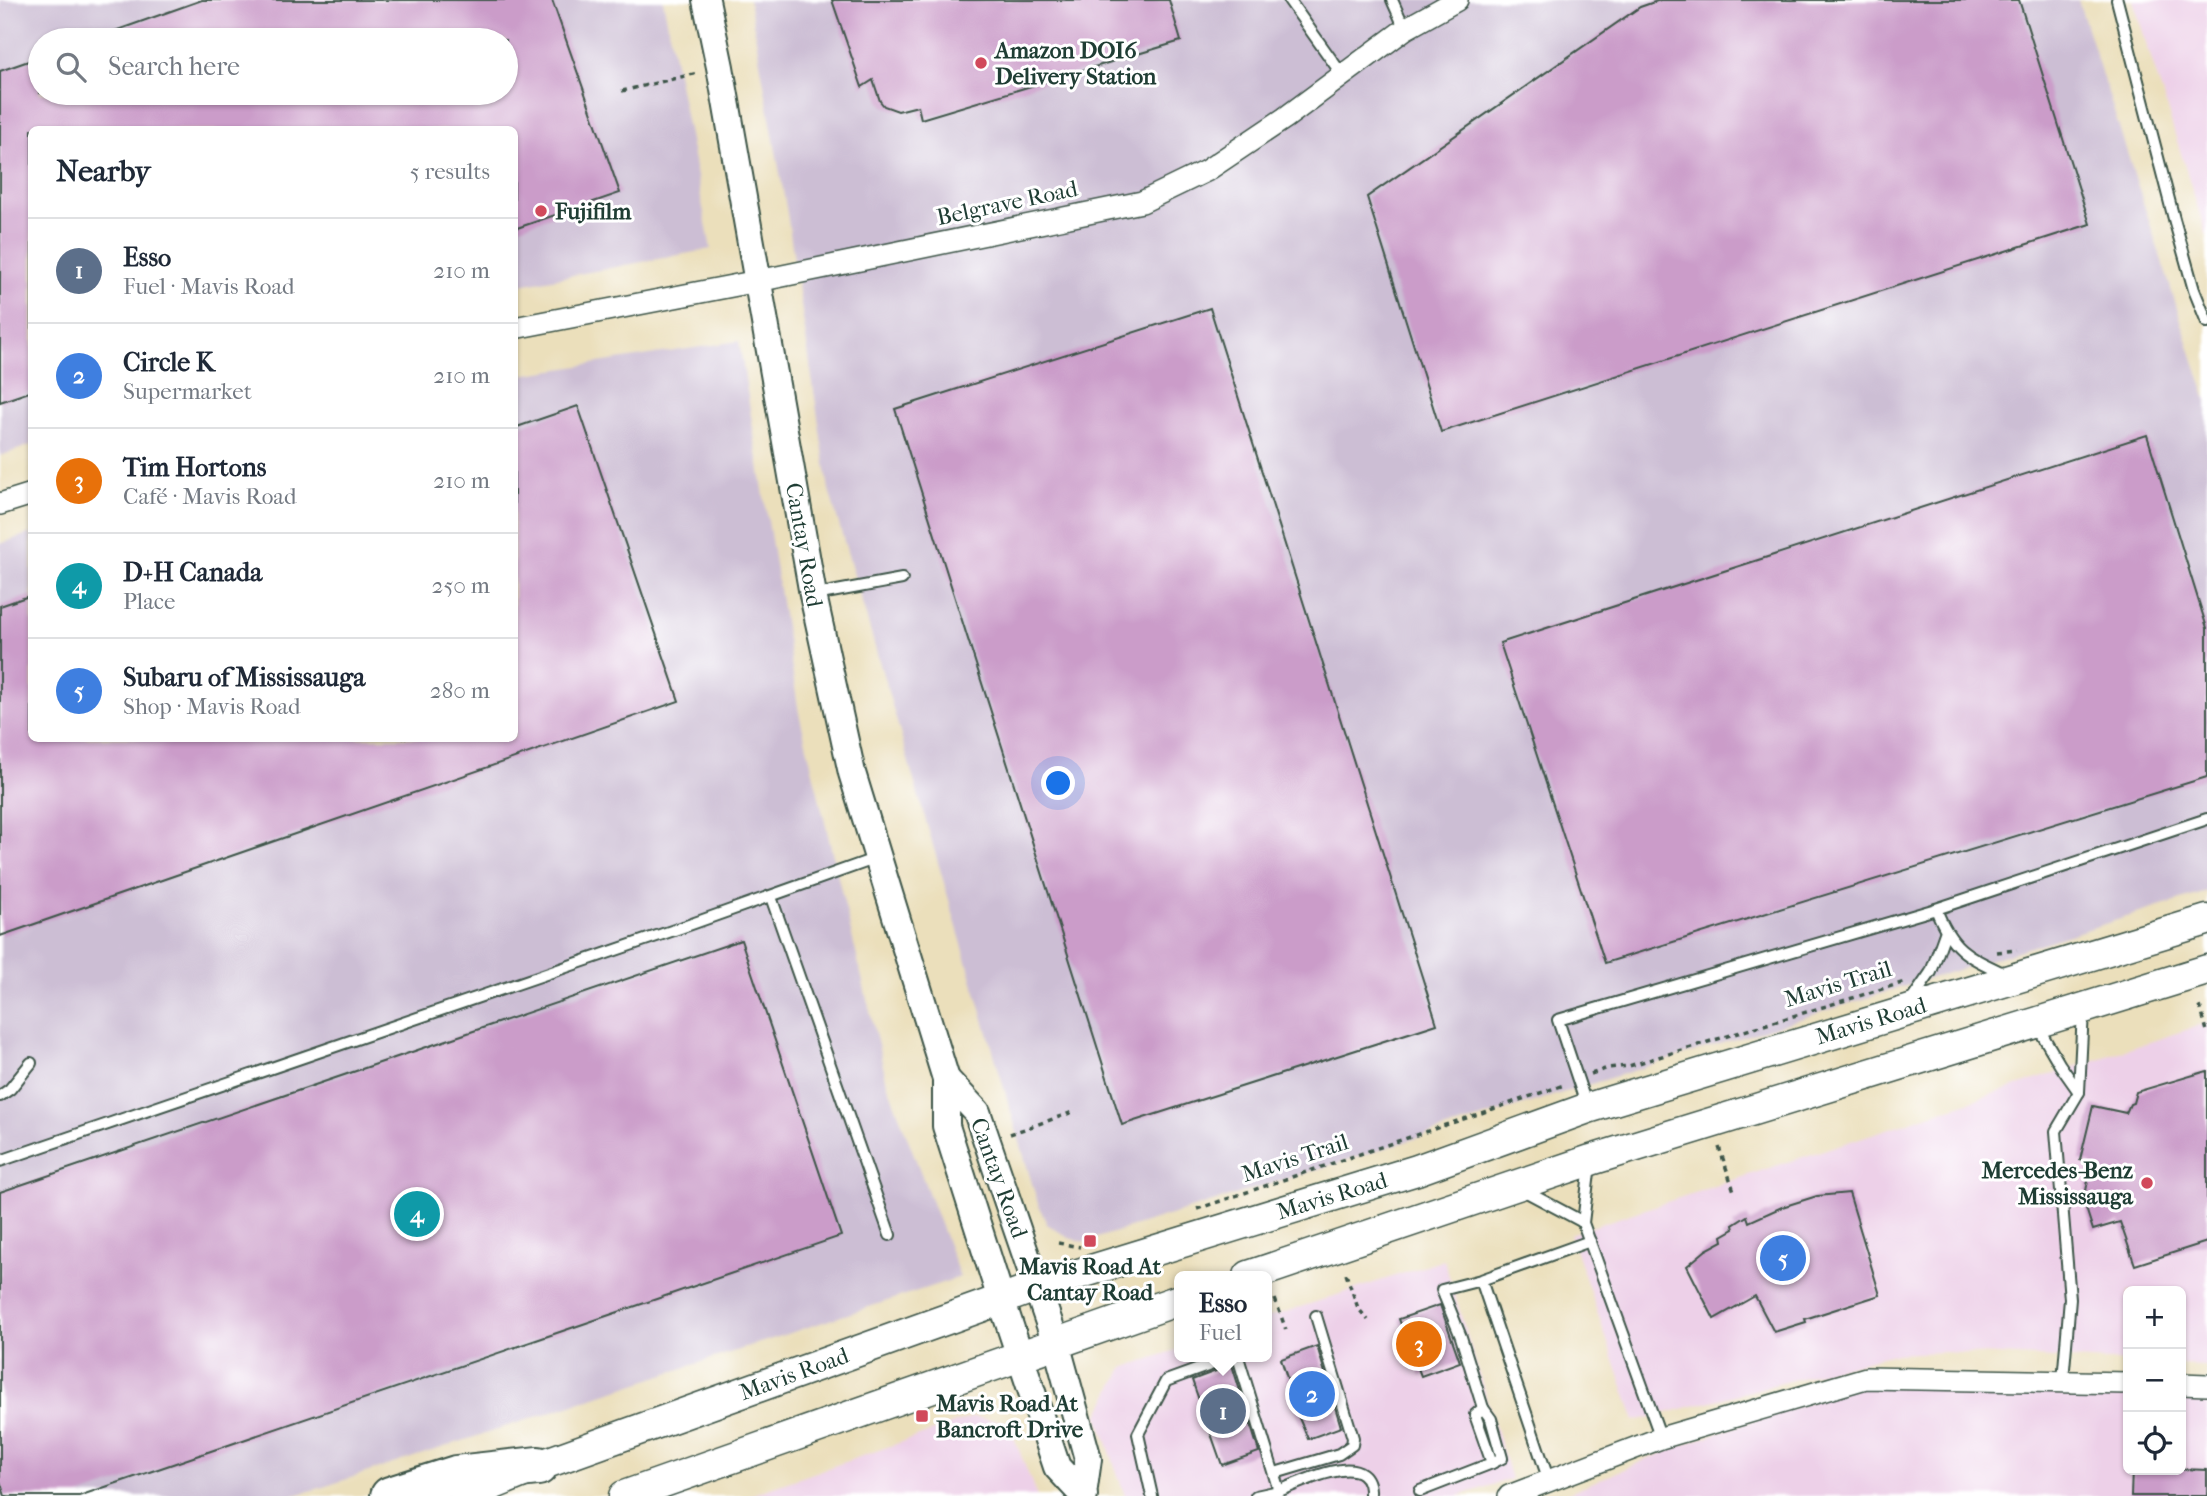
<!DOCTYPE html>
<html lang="en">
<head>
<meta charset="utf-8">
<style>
  :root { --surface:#fff; --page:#f6f6f7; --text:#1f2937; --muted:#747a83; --line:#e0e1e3; --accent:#d1495b }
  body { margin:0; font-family:"IM FELL French Canon",serif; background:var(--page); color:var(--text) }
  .controls { position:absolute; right:21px; bottom:21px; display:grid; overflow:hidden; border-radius:10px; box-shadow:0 2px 5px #0004 }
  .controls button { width:63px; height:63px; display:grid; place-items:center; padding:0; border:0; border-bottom:2px solid var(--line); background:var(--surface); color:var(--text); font:35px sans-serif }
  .you { position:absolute; left:1059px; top:784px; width:24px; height:24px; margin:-18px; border:5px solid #fff; border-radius:50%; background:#1a73e8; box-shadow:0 0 0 10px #1a73e833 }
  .badge { display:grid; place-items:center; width:46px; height:46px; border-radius:50%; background:var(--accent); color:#fff; font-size:23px; font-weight:700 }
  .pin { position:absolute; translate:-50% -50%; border:4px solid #fff; box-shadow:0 2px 7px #0006 }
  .popup { position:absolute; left:1174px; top:1271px; width:98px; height:91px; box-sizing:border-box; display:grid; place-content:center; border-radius:10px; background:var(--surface); filter:drop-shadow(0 2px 5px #0005); font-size:23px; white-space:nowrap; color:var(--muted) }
  .popup b { font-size:26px; color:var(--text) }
  .popup::after { content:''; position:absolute; left:50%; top:100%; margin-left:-14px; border:14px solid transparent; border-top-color:var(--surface) }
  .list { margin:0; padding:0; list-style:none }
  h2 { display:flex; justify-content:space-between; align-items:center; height:91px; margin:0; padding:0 28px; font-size:30px }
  h2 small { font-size:23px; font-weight:400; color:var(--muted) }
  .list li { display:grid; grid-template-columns:46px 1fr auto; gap:21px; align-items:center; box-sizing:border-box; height:105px; padding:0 28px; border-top:2px solid var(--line) }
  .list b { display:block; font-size:26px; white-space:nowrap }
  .list p { margin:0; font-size:23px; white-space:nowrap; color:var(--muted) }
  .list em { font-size:23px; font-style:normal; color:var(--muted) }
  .icon { flex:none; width:38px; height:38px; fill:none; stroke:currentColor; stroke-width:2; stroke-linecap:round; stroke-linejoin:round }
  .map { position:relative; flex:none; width:2207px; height:1496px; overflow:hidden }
  .search { position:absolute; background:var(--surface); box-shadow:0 2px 5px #0004; left:28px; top:28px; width:490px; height:77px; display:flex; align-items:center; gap:18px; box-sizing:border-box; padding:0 24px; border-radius:38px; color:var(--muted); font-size:26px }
  .panel { position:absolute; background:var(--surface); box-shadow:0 2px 5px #0004; left:28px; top:126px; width:490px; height:616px; border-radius:10px }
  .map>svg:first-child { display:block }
</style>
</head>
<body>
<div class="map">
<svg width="2207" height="1496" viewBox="0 0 2207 1496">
  <rect width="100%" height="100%" fill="#fff"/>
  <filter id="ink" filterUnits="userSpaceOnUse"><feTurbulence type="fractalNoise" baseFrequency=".0143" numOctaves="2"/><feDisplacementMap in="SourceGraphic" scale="14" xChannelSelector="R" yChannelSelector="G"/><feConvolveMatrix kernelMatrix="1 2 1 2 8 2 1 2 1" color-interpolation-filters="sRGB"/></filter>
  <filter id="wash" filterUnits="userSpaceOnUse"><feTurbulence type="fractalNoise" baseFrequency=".00686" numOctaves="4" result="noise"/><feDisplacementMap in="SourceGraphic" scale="28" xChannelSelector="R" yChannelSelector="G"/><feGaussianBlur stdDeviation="1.57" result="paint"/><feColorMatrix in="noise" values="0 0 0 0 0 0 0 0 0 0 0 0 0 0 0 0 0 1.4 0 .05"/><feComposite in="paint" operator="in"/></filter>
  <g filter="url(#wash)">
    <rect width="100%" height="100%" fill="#ebdfbb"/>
    <g fill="#edd0e8">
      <path d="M2133,0H2207V237Z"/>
      <path d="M2207,1023V1366L2181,1365V1291H2128V1362L1944,1352L1893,1354L1635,1421L1570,1234Z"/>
      <path d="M1444,1260L1511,1479L1458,1496H1125L1098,1416L1123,1368L1179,1349V1357H1267V1318Z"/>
      <path d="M1863,1384L2128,1395V1470H2181V1398L2207,1399V1496H1560L1682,1445Z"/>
      <path d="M973,1417L1008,1422L1037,1496H748Z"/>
    </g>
    <g fill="#ccbed4" fill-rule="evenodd">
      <path d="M0,0H663L711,249L515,286L514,130H32L31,445L0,456ZM40,40H506V93H40Z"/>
      <path d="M749,0H2078L2207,401V892L1084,1242L1069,1238L1047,1224L1038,1204L829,490L787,213Z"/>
      <path d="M739,341L799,713L887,1083L960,1277L317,1489L291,1496H0V544L31,533L32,738H514L515,376Z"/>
    </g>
    <g id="blocks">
      <g fill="#cb9cc9">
        <path d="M202,0H552L620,193L514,229V130H32V391L0,402V71L40,57V93H506V40H95V38Z"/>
        <path d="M832,0H1169L1181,41L921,119L918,106L898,111L884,106L880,101L873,80L862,87Z"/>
        <path d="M1660,0H2019L2090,224L1441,432L1367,197L1640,7Z"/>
        <path d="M1210,308L1437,1024L1122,1125L895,409Z"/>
        <path d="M578,406L679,701L0,936V606L32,595V738H514V428Z"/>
        <path d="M2147,435L2207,628V777L1605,963L1500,643Z"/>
        <path d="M741,940L841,1236L79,1496H5L0,1481V1192Z"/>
        <path d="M2207,1071V1242L2135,1265L2120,1222L2093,1230L2084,1202L2091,1164L2080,1160L2093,1106L2126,1113L2130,1104L2133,1103L2136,1092Z"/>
        <path d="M1849,1193L1880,1295L1805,1319L1806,1322L1774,1332L1755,1296L1714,1319L1687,1266L1706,1250L1723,1241L1722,1236L1734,1229L1733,1225L1747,1216L1749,1222L1782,1207L1817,1196Z"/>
        <path d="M1440,1305L1460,1362L1421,1376L1399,1319Z"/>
        <path d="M1317,1346L1341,1427L1308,1439L1290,1397V1387L1281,1359Z"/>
        <path d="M1232,1365L1259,1452L1222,1465L1192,1380Z"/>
        <path d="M2181,1469L2207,1470V1496H2131L2132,1470Z"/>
      </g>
    </g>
  </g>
  <g filter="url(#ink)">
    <use href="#blocks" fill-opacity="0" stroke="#3e5548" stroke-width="2"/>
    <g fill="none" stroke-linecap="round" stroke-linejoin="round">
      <defs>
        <g id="service">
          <path d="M1289,0L1343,76"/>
          <path d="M1392,0L1405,29"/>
          <path d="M2117,0L2174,219L2194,290L2207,322"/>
          <path d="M815,595L902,579"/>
          <path d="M771,897L890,1235"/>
          <path d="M1936,909L2207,819"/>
          <path d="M1909,1004L1931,972L1945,933"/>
          <path d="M2036,1024L2060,1065L2079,1092"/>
          <path d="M0,1096L10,1089L31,1063"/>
          <path d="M1587,1107L1558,1020L1936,909C1952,950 1967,956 2005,974"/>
          <path d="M0,1161L686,926L877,858"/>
          <path d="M1590,1164L1583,1223L1661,1438"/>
          <path d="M1521,1189L1583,1222"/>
          <path d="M1238,1357L1279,1491L1256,1496"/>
          <path d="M2063,1380L2070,1299L2056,1131L2079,1092L2083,1011"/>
          <path d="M1483,1408L1491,1419L1502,1458L1492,1463"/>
          <path d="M1275,1473L1339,1454L1352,1445L1353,1438L1316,1316"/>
          <path d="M1549,1481L1481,1280L1590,1241"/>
          <path d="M1279,1491C1302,1482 1373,1445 1370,1496"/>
          <path d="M1420,1491L1492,1463L1475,1415L1483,1408L1461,1337L1442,1290L1481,1280"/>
          <path d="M1152,1496L1138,1434L1166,1381L1232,1357"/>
        </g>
        <g id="minor">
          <path d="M514,328L758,281L1142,202L1206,171L1285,118L1405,29L1457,0"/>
          <path d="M0,504L32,494"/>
          <path d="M2181,1384L2207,1385"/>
          <path d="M1509,1496L1661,1438L1866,1378L2128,1383"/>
        </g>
        <g id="tertiary">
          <path d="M706,0L720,67L813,595L852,773L946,1079V1126L1001,1299L1057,1467L1084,1496"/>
          <path d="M946,1079L977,1112L1056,1343L1088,1459L1083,1495"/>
        </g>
        <g id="secondary">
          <path d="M1249,1276L1591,1160L2207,970"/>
          <path d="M465,1496L538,1466L1036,1287L1417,1170L1588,1108L2207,920"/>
          <path d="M624,1496L1179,1300"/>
        </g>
        <path id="motorway" d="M390,1496L456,1475L538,1466"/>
      </defs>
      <use href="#service" stroke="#3e5548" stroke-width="14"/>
      <use href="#minor" stroke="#3e5548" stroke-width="24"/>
      <use href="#tertiary" stroke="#3e5548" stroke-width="30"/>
      <use href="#secondary" stroke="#3e5548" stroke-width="33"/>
      <use href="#motorway" stroke="#3e5548" stroke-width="42"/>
      <g stroke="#3e5548" stroke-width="3.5" stroke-dasharray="5 5" stroke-linecap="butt">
        <path d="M622,91L698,73"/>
        <path d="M1997,952L2017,950"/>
        <path d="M2200,1006L2207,1031"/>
        <path d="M1591,1074L1608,1068L1629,1066L1905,982"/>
        <path d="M1010,1134L1073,1112"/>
        <path d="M1719,1147L1735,1194"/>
        <path d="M1197,1209L1564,1085"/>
        <path d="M1058,1243L1080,1247"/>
        <path d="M1346,1274L1358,1308L1368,1320"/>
        <path d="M1275,1299L1286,1330"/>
      </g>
      <use href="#service" stroke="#fff" stroke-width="10"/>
      <use href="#minor" stroke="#fff" stroke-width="21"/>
      <use href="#tertiary" stroke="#fff" stroke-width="26"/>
      <use href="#secondary" stroke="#fff" stroke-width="30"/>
      <use href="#motorway" stroke="#fff" stroke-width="38"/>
    </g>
  </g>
  <g fill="#d1495b" stroke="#fff" stroke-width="2.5">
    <circle cx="981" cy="63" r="7"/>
    <circle cx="541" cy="211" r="7"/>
    <circle cx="2147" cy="1183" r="7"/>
    <rect x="1083" y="1234" width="14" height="14" rx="3.5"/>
    <rect x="915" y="1409" width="14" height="14" rx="3.5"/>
  </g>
  <g text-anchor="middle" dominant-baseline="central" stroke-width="6" stroke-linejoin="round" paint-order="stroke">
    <g font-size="23" font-weight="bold" fill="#1f3d34" stroke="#fff" text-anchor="start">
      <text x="995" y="50">Amazon DOI6<tspan x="995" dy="26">Delivery Station</tspan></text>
      <text x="555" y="211">Fujifilm</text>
      <text x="2133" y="1170" text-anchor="end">Mercedes-Benz<tspan x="2133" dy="26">Mississauga</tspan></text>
      <text x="1090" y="1266" text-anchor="middle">Mavis Road At<tspan x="1090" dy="26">Cantay Road</tspan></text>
      <text x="936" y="1403">Mavis Road At<tspan x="936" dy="26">Bancroft Drive</tspan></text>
    </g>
    <g font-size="23" fill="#1f3d34" stroke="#fff">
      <text transform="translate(1007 203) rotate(-12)">Belgrave Road</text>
      <text transform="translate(804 545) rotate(80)">Cantay Road</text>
      <text transform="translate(1838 984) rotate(-17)">Mavis Trail</text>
      <text transform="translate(1871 1021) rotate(-17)">Mavis Road</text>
      <text transform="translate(1295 1158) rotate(-18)">Mavis Trail</text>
      <text transform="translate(999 1178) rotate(70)">Cantay Road</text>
      <text transform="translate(1332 1196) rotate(-17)">Mavis Road</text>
      <text transform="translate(794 1374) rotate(-20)">Mavis Road</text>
    </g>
  </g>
</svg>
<div class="controls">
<button>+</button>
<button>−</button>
<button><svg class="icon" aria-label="locate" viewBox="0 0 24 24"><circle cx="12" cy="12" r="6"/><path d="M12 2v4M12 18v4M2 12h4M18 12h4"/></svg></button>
</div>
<div class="you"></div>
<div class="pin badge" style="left:1223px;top:1411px;background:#5c6f8a">1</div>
<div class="popup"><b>Esso</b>Fuel</div>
<div class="pin badge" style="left:1312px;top:1394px;background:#3f7fe0">2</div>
<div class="pin badge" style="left:1419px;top:1344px;background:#e8710a">3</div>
<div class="pin badge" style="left:417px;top:1214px;background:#0f9aa8">4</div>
<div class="pin badge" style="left:1783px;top:1258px;background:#3f7fe0">5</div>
<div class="search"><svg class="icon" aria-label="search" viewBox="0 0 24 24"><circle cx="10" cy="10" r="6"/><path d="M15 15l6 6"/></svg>Search here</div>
<section class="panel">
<h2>Nearby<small>5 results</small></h2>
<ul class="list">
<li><span class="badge" style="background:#5c6f8a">1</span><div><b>Esso</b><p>Fuel · Mavis Road</p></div><em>210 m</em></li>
<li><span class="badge" style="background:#3f7fe0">2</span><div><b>Circle K</b><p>Supermarket</p></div><em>210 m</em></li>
<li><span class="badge" style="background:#e8710a">3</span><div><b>Tim Hortons</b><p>Café · Mavis Road</p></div><em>210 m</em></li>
<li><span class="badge" style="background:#0f9aa8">4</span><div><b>D+H Canada</b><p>Place</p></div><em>250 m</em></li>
<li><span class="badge" style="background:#3f7fe0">5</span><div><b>Subaru of Mississauga</b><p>Shop · Mavis Road</p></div><em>280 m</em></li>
</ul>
</section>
</div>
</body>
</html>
